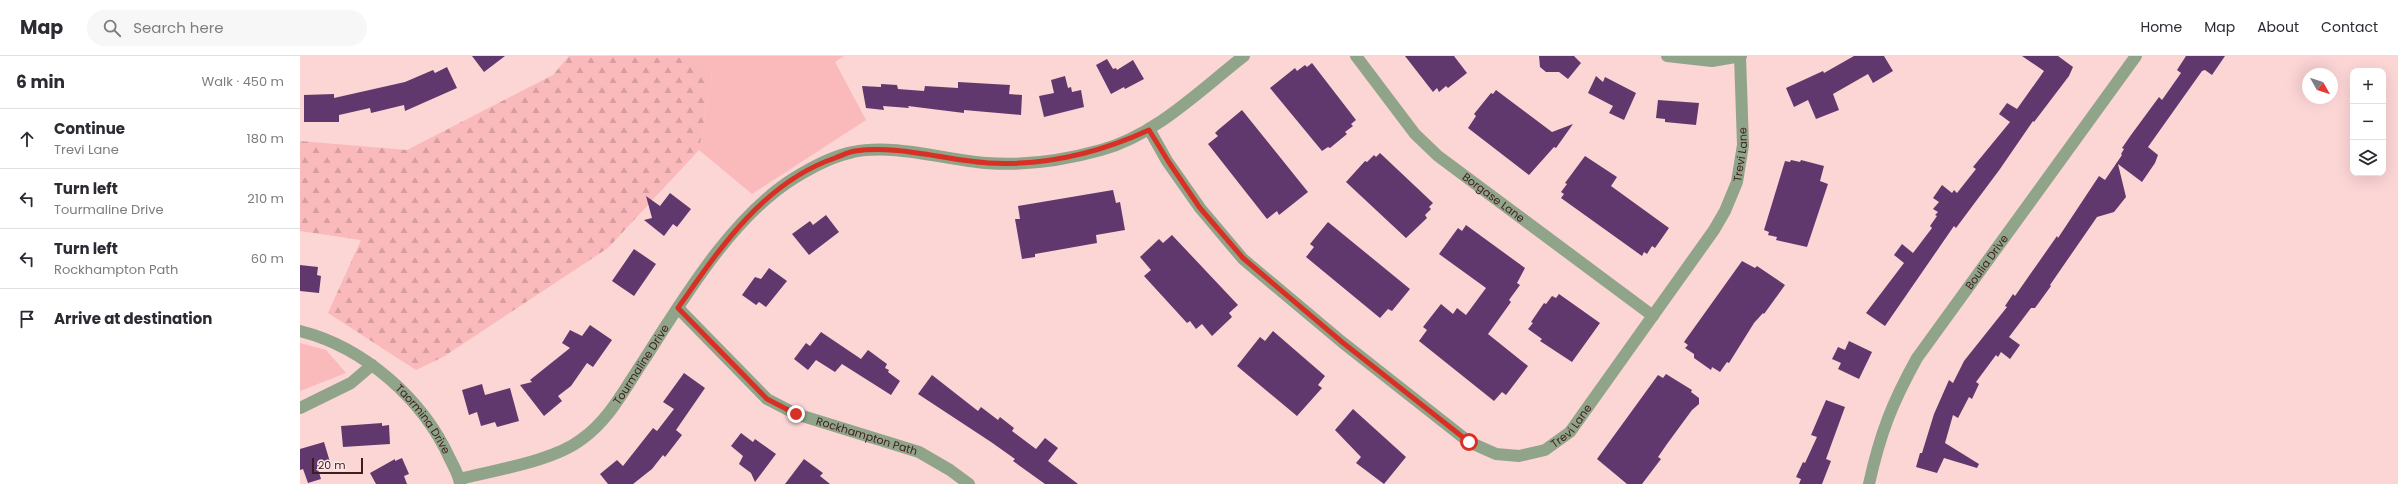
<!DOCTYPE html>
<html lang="en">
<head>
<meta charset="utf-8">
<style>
  :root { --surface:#fff; --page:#f7f7f7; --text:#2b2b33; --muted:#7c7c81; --line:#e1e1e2 }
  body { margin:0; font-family:Poppins,sans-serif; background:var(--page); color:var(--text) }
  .controls { position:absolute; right:12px; top:12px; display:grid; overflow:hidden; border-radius:8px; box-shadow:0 4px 16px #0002 }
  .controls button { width:36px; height:36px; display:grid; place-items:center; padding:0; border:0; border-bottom:1px solid var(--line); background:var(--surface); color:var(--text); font:20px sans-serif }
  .compass { position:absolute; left:2002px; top:12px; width:36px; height:36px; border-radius:50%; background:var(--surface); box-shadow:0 4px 16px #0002; rotate:129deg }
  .scale { position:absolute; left:12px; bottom:10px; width:51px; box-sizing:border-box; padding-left:4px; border:2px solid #3f1c1e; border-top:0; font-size:11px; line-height:14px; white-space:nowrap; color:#3f1c1e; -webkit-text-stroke:3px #fce8e8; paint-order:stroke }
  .stop { position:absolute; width:12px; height:12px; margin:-9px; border:3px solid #d93025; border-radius:50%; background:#fff }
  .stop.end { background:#d93025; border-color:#fff; box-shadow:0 1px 4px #0008 }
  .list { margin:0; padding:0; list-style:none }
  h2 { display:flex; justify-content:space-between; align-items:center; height:52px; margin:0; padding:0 16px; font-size:17px }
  h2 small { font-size:13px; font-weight:400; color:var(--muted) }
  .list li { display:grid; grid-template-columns:26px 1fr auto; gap:12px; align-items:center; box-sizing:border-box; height:60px; padding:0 16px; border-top:1px solid var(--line) }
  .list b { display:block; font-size:15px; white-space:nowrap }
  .list p { margin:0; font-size:13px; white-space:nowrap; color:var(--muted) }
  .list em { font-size:13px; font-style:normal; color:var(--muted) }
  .icon { flex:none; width:22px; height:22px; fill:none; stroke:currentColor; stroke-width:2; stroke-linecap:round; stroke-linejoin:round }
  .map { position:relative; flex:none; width:2098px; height:428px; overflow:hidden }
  header { display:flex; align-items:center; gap:24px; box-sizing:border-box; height:56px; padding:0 20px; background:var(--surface); border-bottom:1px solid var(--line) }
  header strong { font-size:19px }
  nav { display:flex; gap:22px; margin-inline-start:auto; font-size:14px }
  .search { width:280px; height:36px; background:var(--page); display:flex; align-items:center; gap:10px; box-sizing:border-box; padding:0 14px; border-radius:22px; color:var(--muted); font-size:15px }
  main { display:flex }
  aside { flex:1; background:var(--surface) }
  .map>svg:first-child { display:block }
</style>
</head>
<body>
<header>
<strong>Map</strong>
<div class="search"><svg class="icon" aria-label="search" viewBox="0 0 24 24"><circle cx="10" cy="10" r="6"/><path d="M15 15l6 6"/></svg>Search here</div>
<nav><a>Home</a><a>Map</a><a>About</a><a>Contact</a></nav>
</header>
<main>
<aside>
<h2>6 min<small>Walk · 450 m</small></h2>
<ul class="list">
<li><svg class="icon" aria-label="ahead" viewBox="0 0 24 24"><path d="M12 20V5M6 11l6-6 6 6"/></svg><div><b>Continue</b><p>Trevi Lane</p></div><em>180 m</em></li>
<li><svg class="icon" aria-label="left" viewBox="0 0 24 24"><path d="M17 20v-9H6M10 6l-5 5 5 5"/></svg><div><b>Turn left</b><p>Tourmaline Drive</p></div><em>210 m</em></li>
<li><svg class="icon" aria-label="left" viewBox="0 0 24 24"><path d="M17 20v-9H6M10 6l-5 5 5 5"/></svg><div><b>Turn left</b><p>Rockhampton Path</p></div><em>60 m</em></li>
<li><svg class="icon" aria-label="arrive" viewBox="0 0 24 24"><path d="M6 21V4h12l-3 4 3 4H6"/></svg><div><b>Arrive at destination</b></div></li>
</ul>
</aside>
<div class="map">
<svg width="2098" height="428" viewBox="0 0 2098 428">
  <defs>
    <pattern id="forest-firs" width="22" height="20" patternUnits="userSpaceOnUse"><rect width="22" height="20" fill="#fab9ba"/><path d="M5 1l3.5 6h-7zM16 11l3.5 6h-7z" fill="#d79e9f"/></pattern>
  </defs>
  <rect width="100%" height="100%" fill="#fcd5d5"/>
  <g fill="#fab9ba">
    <path d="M391,0H544L535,6L566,64L452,138L399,94L412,19Z"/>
    <path d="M0,287L26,294L46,317L0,335Z"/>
  </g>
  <path fill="url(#forest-firs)" d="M269,0H391L412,19L399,94L308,192L143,301L116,314L28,257L61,184L0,175V85L107,94L253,19Z"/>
  <g fill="#61386e">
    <path d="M172,0H205L184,16Z"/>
    <path d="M1105,0H1154L1167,17L1148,32L1146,30L1139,36L1137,32L1133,36Z"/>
    <path d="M1239,0H1274L1281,7L1268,23L1259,16H1246L1240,11Z"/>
    <path d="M1554,0H1584L1593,15L1573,27L1568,18L1533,38L1539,54L1516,63L1508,44L1494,51L1486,32L1523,15L1524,17Z"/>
    <path d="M1722,0H1758L1773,11L1769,20L1734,66L1733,65L1700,113L1656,172L1654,170L1585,270L1566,257L1604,207L1594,199L1602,188L1613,197L1632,172L1630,170L1637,160L1635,159L1638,156L1633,153L1639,146L1633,142L1642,129L1652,137L1654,134L1657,137L1676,113L1673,111L1710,66L1699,58L1707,47L1717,53L1744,15Z"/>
    <path d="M1886,0H1925L1912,19L1905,14L1902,15L1848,91L1858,99L1855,107L1842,126L1818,108L1826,141L1814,156L1797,161L1750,229L1751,230L1735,252H1731L1709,281L1720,289L1710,303L1701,296L1698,301L1696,299L1676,326L1679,328L1672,343L1669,341L1658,362L1653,359L1645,387L1679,408L1677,412L1644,402L1637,417L1616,411L1620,397H1622L1634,358L1649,324L1653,327L1664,305L1707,251L1705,250L1713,238L1715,240L1757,180L1758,182L1799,120L1805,124L1822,99L1821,98L1824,93L1822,92L1831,79L1859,41L1862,44L1881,17L1877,14Z"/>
    <path d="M807,3L813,13L816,12L817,14L833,4L844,23L825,33L824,31L811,38L796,9Z"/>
    <path d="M1012,7L1056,64L1051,68L1053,70L1045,76L1047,78L1030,92L1028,91L1022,95L970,32L995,12L997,15L1005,9L1007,11Z"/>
    <path d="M147,11L157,32L105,55L104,49L71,57L70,52L39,59V66H4V39L34,38V42L105,26L133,14L135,17Z"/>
    <path d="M765,20L768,32L771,31L772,36L781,34L784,51L744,61L739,40L754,37L751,24Z"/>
    <path d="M1296,20L1303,26L1305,21L1336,37L1324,64L1309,57L1313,50L1288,37Z"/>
    <path d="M658,26L710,29L709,38L722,39L721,59L664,54V57L608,50L609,52L583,50L584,54L566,52L562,30L581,31V28L597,29L598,33L624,35L625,30L658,32Z"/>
    <path d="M1196,34L1252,76L1273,68L1256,92L1254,91L1229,119L1168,72L1176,60L1174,58L1191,37L1193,38Z"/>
    <path d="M1358,44L1399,47L1396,69L1365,66V63L1356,62Z"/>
    <path d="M942,54L1008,136L979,159L977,155L967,163L908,88L918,80L915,77L918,74Z"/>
    <path d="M1080,97L1133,147L1129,151L1131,153L1125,159L1127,162L1106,182L1046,126L1065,105L1067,106L1074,99L1076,101Z"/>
    <path d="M1285,100L1317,121L1311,130L1369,172L1355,192L1352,190L1347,198L1344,196L1342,200L1261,142L1264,138L1261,136L1267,128L1265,127Z"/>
    <path d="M1491,104L1500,106L1501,104L1524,110L1520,125L1528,128L1507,191L1476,184L1477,181L1468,179L1469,176L1464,174L1485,105L1490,106Z"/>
    <path d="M813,134L816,147L820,146L825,174L796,179L797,187L735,198V201L722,203L715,163H720L718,150Z"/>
    <path d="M370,137L391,153L377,171L373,168L364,180L344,164L352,162L346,140L360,150Z"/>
    <path d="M526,159L539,176L509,199L492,178L510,165L513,169Z"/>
    <path d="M1028,166L1110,233L1092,255L1088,253L1080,262L1006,201L1014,191L1010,188Z"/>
    <path d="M1166,169L1225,212L1217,227L1220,229L1209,244L1211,246L1188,278L1228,310L1206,339L1202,336L1194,345L1119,285L1127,274L1123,271L1141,248L1153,258L1157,252L1166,259L1186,232L1139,198L1158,172L1162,175Z"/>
    <path d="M872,179L938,249L929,257L932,261L912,280L902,268L896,273L890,265L887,267L844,220L851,214L840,201L859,183L863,187Z"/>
    <path d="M334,193L356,208L334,240L312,225Z"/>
    <path d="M1442,205L1455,212L1457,210L1485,229L1464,258L1463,257L1454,267L1429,307L1427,306L1420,316L1412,311L1411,314L1394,302V298L1385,292L1388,289L1384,286Z"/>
    <path d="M0,209L18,211L17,219L21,220L19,237L0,235Z"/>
    <path d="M469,212L487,225L466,251L459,246L456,249L442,239L455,221L461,223Z"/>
    <path d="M1259,238L1300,267L1272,306L1240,285L1242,283L1228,273L1233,267L1231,266L1244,247L1246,248L1252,240L1256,242Z"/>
    <path d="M290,269L312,284L293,311L287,307L271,330L258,340L262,345L244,360L220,329L232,326L230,324L270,292L262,287L270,274L282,280Z"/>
    <path d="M973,275L1025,320L1018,329L1022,332L997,360L937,310L960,281L965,285Z"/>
    <path d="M521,276L561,303L568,294L587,308L585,312L589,314L588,316L600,325L591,339L542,308L535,316L516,304L508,314L494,303L506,287L510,290Z"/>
    <path d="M1549,285L1572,296L1559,323L1538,313L1541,307L1532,303L1538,291L1545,294Z"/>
    <path d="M384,317L405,332L376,374L382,379L365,401L363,399L352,413L333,428H308L300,418L317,404L323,410L353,372L357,375L374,353L363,346Z"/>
    <path d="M1366,318L1392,334L1391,336L1399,342V348L1392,354L1367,388L1358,401L1361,403L1342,428H1327L1297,403L1358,319L1363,322Z"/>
    <path d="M632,319L678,355L681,351L698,364L700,361L714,372L712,375L736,393L745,382L758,392L748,405L778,428H745L713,405L715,403L691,386L618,338Z"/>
    <path d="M182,328L185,339L210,332L219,365L197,371L195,366L181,370L177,356L169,359L162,334Z"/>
    <path d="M1526,344L1545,351L1526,403L1531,405L1522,428H1499L1501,423L1496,421L1503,406L1505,407L1517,381L1511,379Z"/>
    <path d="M1053,353L1106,401L1084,428L1056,407L1061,401L1035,374Z"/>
    <path d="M82,367V370L89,369L90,388L43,391L41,370Z"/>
    <path d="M441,377L453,386L455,383L476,398L455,426L451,417L439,408L443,400L431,390Z"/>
    <path d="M24,386L30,406L17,410L21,423L8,427L3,413L0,414V393Z"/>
    <path d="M102,402L109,418L104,420L107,428H76L70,417L95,403V405Z"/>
    <path d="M504,403L523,417L520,420L530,428H485Z"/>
  </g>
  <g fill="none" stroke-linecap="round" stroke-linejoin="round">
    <g stroke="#90a489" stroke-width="12">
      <path id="s1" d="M1056,0L1115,78L1138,100L1353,260"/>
      <path d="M1367,0L1412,5L1441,0"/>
      <path id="s2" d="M849,73L867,105L900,152L943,203L1042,286L1169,386L1196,398L1219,400L1245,394L1270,376L1414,174L1425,155L1437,126L1443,89L1440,0"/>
      <path id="s3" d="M378,252L467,343L496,358L619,396L650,414L669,428"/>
      <path id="s4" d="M0,275C64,291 123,343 150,403C154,411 159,419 160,428"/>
      <path d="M0,352L51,327L72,309"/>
      <path id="s5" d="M160,423C195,414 254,405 282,383C310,363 325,332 344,304C383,243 433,159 496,121C514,110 533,100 553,96C593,87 646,104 686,107C723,110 765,104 801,94C856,79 900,34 944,0"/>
      <path id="s6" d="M1569,428C1580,378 1592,347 1617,302L1836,0"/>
    </g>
  </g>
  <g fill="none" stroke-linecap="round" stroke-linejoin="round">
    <path stroke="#d93025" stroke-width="5" d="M496,358L467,343L378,252C419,193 464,126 535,102C541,100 548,96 555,95C599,89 644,104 688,107C743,110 799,97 849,74L868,105L900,152L943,202L1042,286L1169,386"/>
  </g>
  <g text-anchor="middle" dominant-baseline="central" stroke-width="4" stroke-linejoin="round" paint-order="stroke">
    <g font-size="11" fill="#3f1c1e" stroke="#fce8e8">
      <text stroke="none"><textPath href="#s2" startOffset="891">Trevi Lane</textPath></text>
      <text stroke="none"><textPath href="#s1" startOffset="199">Borgase Lane</textPath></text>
      <text stroke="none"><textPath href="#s6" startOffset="254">Boulia Drive</textPath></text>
      <text stroke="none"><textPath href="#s5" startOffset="225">Tourmaline Drive</textPath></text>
      <text stroke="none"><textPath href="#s4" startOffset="155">Taormina Drive</textPath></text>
      <text stroke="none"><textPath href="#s2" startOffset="567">Trevi Lane</textPath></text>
      <text stroke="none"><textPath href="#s3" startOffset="234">Rockhampton Path</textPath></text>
    </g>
  </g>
</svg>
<div class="controls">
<button>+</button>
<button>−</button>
<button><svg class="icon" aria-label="layers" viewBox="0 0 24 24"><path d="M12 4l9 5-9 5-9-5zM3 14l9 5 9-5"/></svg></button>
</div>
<svg class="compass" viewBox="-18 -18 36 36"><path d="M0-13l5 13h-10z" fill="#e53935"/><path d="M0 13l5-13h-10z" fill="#7c7c81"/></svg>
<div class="scale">20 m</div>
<div class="stop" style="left:1169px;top:386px"></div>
<div class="stop end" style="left:496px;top:358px"></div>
</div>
</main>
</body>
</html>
